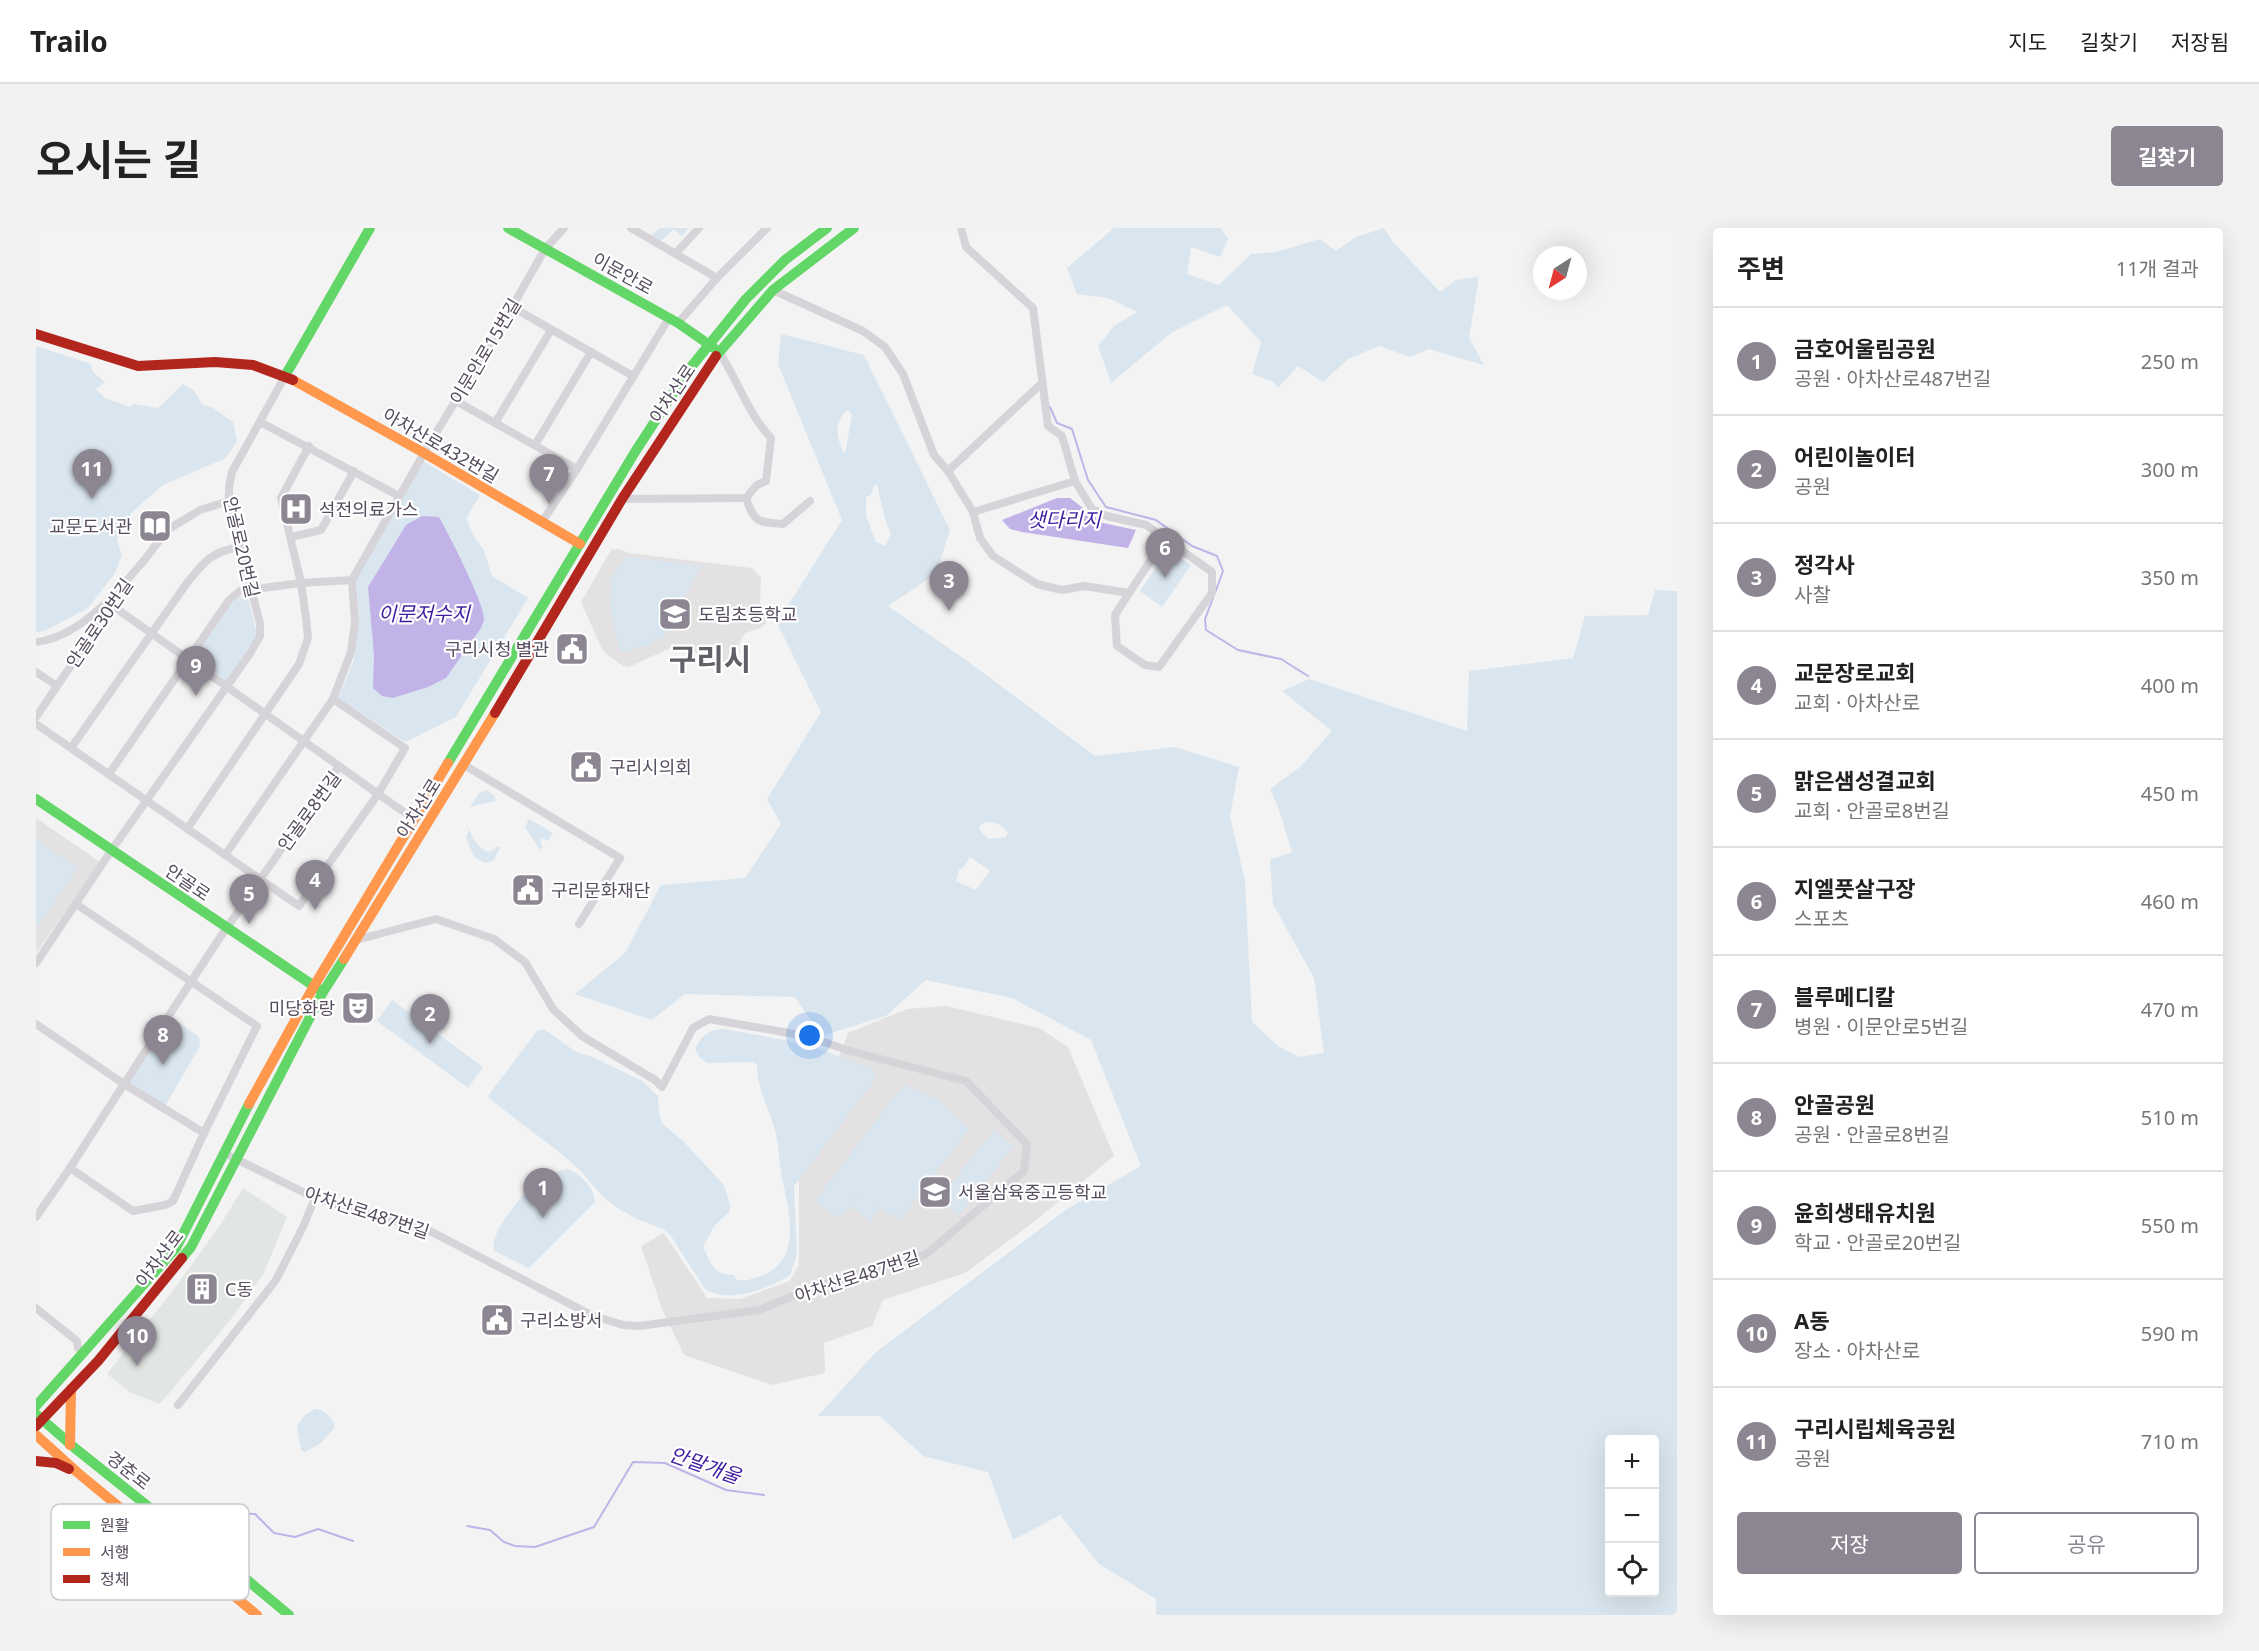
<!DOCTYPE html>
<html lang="ko">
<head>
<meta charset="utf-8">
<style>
  :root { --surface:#fff; --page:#f2f2f2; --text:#222; --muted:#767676; --line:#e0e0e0; --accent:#8c8692 }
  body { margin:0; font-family:"Noto Sans","Noto Sans KR",sans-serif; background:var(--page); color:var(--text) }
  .controls { position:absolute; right:18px; bottom:18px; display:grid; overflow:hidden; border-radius:6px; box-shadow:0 6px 24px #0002 }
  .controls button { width:54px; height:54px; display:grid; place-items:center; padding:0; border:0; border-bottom:2px solid var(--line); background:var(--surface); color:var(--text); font:30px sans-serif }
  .compass { position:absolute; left:1497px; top:18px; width:54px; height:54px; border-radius:50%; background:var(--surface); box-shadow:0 6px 24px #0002; rotate:216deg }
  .you { position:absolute; left:774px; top:808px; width:21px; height:21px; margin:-15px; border:4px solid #fff; border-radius:50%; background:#1a73e8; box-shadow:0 0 0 9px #1a73e833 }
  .badge { display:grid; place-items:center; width:39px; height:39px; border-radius:50%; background:var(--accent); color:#fff; font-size:20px; font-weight:700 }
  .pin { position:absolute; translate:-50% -50px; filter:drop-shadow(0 2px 3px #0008) }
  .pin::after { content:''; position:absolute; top:32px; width:21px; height:18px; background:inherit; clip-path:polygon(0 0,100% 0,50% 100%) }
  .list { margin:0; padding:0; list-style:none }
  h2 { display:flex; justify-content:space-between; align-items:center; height:78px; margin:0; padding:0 24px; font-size:26px }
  h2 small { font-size:20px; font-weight:400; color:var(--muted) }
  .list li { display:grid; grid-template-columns:39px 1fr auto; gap:18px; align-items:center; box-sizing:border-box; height:108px; padding:0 24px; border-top:2px solid var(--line) }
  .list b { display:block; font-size:22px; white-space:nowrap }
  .list p { margin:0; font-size:20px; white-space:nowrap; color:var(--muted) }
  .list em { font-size:20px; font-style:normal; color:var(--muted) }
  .actions { display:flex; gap:12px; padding:18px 24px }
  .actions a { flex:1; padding:14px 0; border:2px solid var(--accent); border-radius:6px; text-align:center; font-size:21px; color:var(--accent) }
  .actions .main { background:var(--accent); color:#fff }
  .icon { flex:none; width:33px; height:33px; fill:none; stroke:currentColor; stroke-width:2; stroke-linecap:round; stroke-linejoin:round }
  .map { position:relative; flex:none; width:1641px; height:1387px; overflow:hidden; border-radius:6px }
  header { display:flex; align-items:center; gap:36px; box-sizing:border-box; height:84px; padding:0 30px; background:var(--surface); border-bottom:2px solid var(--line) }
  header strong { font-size:28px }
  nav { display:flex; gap:33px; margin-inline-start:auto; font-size:21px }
  .intro { display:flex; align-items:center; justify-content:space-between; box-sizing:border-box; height:144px; padding:0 36px }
  h1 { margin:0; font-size:42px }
  .button { padding:15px 27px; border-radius:6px; background:var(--accent); color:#fff; font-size:21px; font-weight:700 }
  main { display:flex; gap:36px; padding:0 36px }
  aside { flex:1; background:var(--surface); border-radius:6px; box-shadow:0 6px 24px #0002 }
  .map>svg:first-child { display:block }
</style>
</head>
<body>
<header>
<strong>Trailo</strong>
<nav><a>지도</a><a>길찾기</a><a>저장됨</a></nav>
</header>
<div class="intro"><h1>오시는 길</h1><a class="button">길찾기</a></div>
<main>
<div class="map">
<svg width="1641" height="1387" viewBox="0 0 1641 1387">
  <rect width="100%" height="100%" fill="#f3f3f3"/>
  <path fill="#e2e6e2" d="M207,960L251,989L227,1047L192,1095L124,1176L95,1165L71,1146L135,1065L183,999Z"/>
  <g fill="#e3e1e2">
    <path d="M583,321L592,325L716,340L725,350L724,377L730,395L725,400L709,405L690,440L643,416L593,439L587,438L570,426L566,421L545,374L575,322Z"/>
    <path d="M0,590L64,634L0,725Z"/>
    <path d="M910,778L1003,800L1032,819L1078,928L995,996L929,1045L847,1072L836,1098L788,1115L789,1145L736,1157L648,1127L626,1081L605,1018L628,1005L671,1070L704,1071L754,1053L763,1037V931L812,805L871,781Z"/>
  </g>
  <g fill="#dae6ef" fill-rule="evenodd">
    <path d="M623,0H653L646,8L638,1L624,14L615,8Z"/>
    <path d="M1078,0H1185L1192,11L1184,29L1155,19L1151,46L1183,57L1215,26L1240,24L1284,11L1300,23L1320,9L1348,0L1357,14L1404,64L1420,52L1443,49L1433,110L1448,137L1393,121L1374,129L1343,118L1312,131L1287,154L1262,138L1242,160L1238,154L1216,146L1225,114L1191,77L1135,105L1075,155L1062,118L1078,98L1101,84L1072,70L1041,66L1031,40Z"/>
    <path d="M745,106L828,127L914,302L900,346L852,378L930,432L1059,528L1139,519L1203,539L1194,588L1209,653L1216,794L1243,819L1263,829L1288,825L1278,750L1237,676L1234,632L1256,624L1242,579L1234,561L1264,539L1296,503L1246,463L1273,451L1431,503L1433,443L1537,430L1549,388L1612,387L1619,362L1641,363V1387H1120V1371L1063,1336L1024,1287L977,1312L952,1244L887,1228L844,1188H782L839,1125L1031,981L1105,938L1055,812L976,770L890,752L850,788L785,808L759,769L649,766L616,792L539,766L589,725L625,657L709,650L745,596L731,571L785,484L741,395L806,292L742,136ZM812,182L816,187L809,226C800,211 797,193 812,182ZM841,256L849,291L855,306L849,318L840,314L830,288V269L835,267L838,257ZM951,594L963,596L972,604L970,609L952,611L943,601L945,596ZM934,629L954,643L940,662L920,653L923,641L927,640ZM1574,1212H1618V1364H1574Z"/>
    <path d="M0,118L55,136L56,143L69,154L60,161L69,170L94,179L98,176L122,180L147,156L158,163L166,176L177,180L197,194L201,213L190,230L127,257L96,284L81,312L86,327L79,345L52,380L9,403L0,404Z"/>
    <path d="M387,233L444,267L430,291L439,310L448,322L456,348L492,370L420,489L369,514L302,470L318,432L323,388L320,351Z"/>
    <path d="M1132,321L1155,337L1126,379L1104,363Z"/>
    <path d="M593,329L665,338L626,412L621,409L616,417L598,420L597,422C591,425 585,425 582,417L574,376L576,355L573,353L587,332Z"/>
    <path d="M203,369L212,370L221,406L191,454L157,430L194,377Z"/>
    <path d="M451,562L459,569V573L434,579L443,565Z"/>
    <path d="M493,591L517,605L512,613L505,610V616L507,618L504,622L489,599Z"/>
    <path d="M433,601C438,612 449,633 461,618L464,620L457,633L449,635L438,629L430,610Z"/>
    <path d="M0,611L42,640L0,700Z"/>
    <path d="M356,772L447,839L432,860L341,793Z"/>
    <path d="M133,787L163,809L164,818L128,880L88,856Z"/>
    <path d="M508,801L540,824L557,829L606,853L622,868L623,885L626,895L648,914L688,957L694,977V983L678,998L667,1019C676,1036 676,1047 698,1047L701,1052C711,1053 717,1051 727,1047C769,1030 751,977 745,944C743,929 742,913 738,899C731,877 721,859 721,837L716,834L671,835L664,830L659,821C666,807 672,802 688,801L770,816L835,840L839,846L838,853L758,958L761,1026L754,1047C732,1061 692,1076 669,1061L635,1008L627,1001L601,991L583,981L566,968L545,943L523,924L455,872L452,868L501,803Z"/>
    <path d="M868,856L905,874L933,901L864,992L833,973L843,981L835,994L814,979L823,967L826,969L823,966L804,991L779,973L797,948L804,952L798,947Z"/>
    <path d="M958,902L978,918L922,988L902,972Z"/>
    <path d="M531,941C544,945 558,959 559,974L493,1040L458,1023C453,1003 486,970 498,954L505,948Z"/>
    <path d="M278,1181C288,1181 296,1189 299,1199L284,1216L268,1224L265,1222L261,1198L269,1187Z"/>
  </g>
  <g fill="#c1b3e8">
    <path d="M1021,270H1034L1067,295L1100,302L1092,320L986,304L974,301L966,292Z"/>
    <path d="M386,288L403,289C412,305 449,376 448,391C448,394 446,397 445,400L410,450L392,459L357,470L346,468L337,460L338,427L332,359L370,297Z"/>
  </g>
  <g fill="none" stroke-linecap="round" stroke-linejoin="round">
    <g stroke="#c1b3e8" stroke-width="2">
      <path d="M1014,179L1021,195L1036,201L1052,252L1070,279L1120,292L1156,318L1181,328L1187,343L1179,365"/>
      <path d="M1177,370L1169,391L1170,402L1202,422L1245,431L1272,448"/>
      <path d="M194,1285L219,1286L238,1305L259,1309L282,1301L317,1313"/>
      <path d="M431,1298L454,1302L468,1314L479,1318L499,1319L558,1299L597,1234L629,1235L690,1262L728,1267"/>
    </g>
    <g stroke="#d6d4d8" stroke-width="8">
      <path d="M595,0L681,50"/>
      <path d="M640,25L663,0"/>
      <path d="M737,62L827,103L849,119L867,146L898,227L912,243L937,284L944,310L957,328L1001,356L1026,362L1048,358L1093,365L1079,387L1081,418L1109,437L1123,439L1176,365V344L1110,297L1071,288L1056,281L1039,253L1026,208L1012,198L997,80L930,19L925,0"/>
      <path d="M476,79L597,148"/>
      <path d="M642,95L681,50L731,0"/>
      <path d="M420,173L541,241"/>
      <path d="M224,194L363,268"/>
      <path d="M459,195L515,102"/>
      <path d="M499,217L555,124"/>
      <path d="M912,243L1006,155"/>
      <path d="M710,270C719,295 721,294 747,296L774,273"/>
      <path d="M586,271L710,270L721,257L730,253L735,210C712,186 702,152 683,124"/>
      <path d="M937,284L1039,253"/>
      <path d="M506,294L541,241L633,90"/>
      <path d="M255,309L285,302L318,243"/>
      <path d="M1093,365L1129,311"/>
      <path d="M74,376L303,538"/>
      <path d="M0,414C29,411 55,390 75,370"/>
      <path d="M0,444L21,458"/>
      <path d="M0,489L66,392L80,365L110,330L131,302L164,282L193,273"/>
      <path d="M0,496L263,678L342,566L378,591"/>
      <path d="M35,520L151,355C169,333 175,324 204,319"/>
      <path d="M428,537L584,630L543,696"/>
      <path d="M73,546L193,372L204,363L265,355L316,352"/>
      <path d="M151,601L263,436L272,410L270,390L265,355L245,270L273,218"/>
      <path d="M189,627L297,471"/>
      <path d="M40,676L221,798L173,895L168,905L137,973L129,977L97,983L34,940L88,856L168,905"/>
      <path d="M0,735L75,623L213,427L224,408V396L193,273V259L196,244L249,148"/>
      <path d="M0,796L88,856L183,711L303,538L342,566L369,520L297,471L315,424L319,394L316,352L388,225L476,79L509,21L528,0"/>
      <path d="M188,925L279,970L396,1004L555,1087L587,1097L603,1098L723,1082L779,1059L889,1027L988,943L991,916L930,853L814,823L770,808L673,791L657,800L626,859L619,852L546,808L517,781L489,734L458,711L400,691L320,712"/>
      <path d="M0,989L34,940"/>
      <path d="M0,1080L41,1113L42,1120L48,1125"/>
      <path d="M142,1177L240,1052L267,999L279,970"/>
    </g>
    <g stroke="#63d668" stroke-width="10">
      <path d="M472,0L642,95L678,120"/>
      <path d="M680,128L737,62L818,0"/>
      <path d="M249,148L334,0"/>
      <path d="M412,535L599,224L651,144L710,71L749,32L791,0"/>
      <path d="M0,571L284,762"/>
      <path d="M146,1030L155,1019L287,764L308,731"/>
      <path d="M0,1178L140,1020L213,876"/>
      <path d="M1,1187L40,1221L139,1300L173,1320L253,1387"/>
    </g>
    <g stroke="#ff974d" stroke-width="10">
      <path d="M257,152L388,225L544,316"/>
      <path d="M308,731L459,485"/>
      <path d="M213,876L278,758L412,535"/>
      <path d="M0,1207L42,1245L150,1334L185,1357L221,1387"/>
      <path d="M34,1217L35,1161"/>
    </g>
    <g stroke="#b3261e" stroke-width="10">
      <path d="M0,106L102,138L179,134L217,137L257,152"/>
      <path d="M459,485L586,271L680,128"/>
      <path d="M0,1198L62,1133L146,1030"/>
      <path d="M0,1233L20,1235L33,1241"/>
    </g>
  </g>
  <defs>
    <symbol id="hospital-square" viewBox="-11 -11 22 22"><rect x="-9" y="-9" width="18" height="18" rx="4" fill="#8c8692" stroke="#fff"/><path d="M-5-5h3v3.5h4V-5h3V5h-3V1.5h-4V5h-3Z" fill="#fff"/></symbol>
    <symbol id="library-square" viewBox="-11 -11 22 22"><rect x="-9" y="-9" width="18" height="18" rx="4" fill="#8c8692" stroke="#fff"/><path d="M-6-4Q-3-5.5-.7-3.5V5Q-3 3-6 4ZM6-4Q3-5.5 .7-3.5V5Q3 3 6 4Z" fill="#fff"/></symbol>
    <symbol id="school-square" viewBox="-11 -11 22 22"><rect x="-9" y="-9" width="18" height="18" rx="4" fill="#8c8692" stroke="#fff"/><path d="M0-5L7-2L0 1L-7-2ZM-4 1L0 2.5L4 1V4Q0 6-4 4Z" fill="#fff"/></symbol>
    <symbol id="civic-square" viewBox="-11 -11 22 22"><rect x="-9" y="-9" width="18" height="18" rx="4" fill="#8c8692" stroke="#fff"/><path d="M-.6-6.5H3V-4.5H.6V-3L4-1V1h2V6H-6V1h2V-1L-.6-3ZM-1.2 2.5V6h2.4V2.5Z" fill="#fff"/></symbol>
    <symbol id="theatre-square" viewBox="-11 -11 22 22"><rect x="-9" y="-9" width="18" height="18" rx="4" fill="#8c8692" stroke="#fff"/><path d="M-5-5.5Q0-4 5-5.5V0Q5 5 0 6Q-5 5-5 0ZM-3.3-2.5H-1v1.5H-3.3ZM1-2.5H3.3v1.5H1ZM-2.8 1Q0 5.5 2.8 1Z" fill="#fff"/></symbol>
    <symbol id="building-square" viewBox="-11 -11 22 22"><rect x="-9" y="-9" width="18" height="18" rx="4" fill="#8c8692" stroke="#fff"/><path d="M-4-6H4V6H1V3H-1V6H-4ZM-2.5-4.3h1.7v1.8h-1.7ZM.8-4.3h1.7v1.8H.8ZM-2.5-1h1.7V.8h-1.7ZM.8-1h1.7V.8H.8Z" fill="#fff"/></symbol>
  </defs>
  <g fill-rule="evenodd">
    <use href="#hospital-square" x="241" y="262" width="38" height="38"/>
    <use href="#library-square" x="100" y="279" width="38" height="38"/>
    <use href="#school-square" x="620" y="367" width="38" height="38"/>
    <use href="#civic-square" x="517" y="402" width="38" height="38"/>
    <use href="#civic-square" x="531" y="520" width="38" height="38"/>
    <use href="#civic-square" x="473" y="643" width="38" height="38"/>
    <use href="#theatre-square" x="303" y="761" width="38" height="38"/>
    <use href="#school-square" x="880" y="945" width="38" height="38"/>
    <use href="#building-square" x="147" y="1042" width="38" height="38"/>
    <use href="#civic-square" x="442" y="1073" width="38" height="38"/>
  </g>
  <g text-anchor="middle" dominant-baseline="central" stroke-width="4.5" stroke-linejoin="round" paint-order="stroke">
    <g font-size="18" fill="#554c5e" stroke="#fff">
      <text transform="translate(587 45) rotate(29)">이문안로</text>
      <text transform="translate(449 123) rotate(-59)">이문안로15번길</text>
      <text transform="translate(636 165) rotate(-56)">아차산로</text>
      <text transform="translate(405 217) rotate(30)">아차산로432번길</text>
      <text transform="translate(206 319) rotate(77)">안골로20번길</text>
      <text transform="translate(63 395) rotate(-56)">안골로30번길</text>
      <text transform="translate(382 580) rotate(-58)">아차산로</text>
      <text transform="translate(273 583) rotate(-54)">안골로8번길</text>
      <text transform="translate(152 654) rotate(34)">안골로</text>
      <text transform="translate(331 984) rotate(18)">아차산로487번길</text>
      <text transform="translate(123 1030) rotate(-53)">아차산로</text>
      <text transform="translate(821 1048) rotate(-18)">아차산로487번길</text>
      <text transform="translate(93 1242) rotate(38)">경춘로</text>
    </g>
    <g font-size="18" fill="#554c5e" stroke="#fff" text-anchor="start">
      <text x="283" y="281">석전의료가스</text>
      <text x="96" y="298" text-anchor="end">교문도서관</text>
      <text x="662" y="386">도림초등학교</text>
      <text x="513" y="421" text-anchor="end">구리시청 별관</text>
      <text x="573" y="539">구리시의회</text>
      <text x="515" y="662">구리문화재단</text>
      <text x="299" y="780" text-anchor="end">미당화랑</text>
      <text x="922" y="964">서울삼육중고등학교</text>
      <text x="189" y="1061">C동</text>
      <text x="484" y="1092">구리소방서</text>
    </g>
    <g font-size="20" font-style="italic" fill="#3f1ca0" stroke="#fff">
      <text x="1028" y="291">샛다리지</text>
      <text x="388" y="385">이문저수지</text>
      <text transform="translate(669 1237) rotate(19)">안말개울</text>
    </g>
    <g font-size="30" font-weight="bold" fill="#635f66" stroke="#fff">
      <text x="674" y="430">구리시</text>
    </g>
  </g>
  <rect x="15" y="1276" width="198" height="96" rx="9" fill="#fff" stroke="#ccc9cf" stroke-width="1.5"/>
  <rect x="27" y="1293" width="27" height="8" fill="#63d668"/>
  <rect x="27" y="1320" width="27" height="8" fill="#ff974d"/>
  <rect x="27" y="1347" width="27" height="8" fill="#b3261e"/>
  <g font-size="16" fill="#554c5e">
    <text x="64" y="1303">원활</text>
    <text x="64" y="1330">서행</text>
    <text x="64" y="1357">정체</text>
  </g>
</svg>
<div class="controls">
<button>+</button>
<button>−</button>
<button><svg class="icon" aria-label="locate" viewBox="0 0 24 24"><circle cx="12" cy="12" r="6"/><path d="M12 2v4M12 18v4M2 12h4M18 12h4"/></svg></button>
</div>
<svg class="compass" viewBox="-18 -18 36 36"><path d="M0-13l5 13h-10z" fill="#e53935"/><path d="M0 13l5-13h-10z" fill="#767676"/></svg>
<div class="you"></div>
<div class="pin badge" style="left:507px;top:990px">1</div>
<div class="pin badge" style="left:394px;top:816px">2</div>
<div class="pin badge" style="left:913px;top:383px">3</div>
<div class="pin badge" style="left:279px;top:682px">4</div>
<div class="pin badge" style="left:213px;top:696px">5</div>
<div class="pin badge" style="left:1129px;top:350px">6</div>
<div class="pin badge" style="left:513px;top:276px">7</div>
<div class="pin badge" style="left:127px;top:837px">8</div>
<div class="pin badge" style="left:160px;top:468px">9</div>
<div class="pin badge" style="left:101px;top:1138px">10</div>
<div class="pin badge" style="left:56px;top:271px">11</div>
</div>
<aside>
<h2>주변<small>11개 결과</small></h2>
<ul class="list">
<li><span class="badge">1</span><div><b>금호어울림공원</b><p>공원 · 아차산로487번길</p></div><em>250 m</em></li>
<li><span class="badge">2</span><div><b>어린이놀이터</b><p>공원</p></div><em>300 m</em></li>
<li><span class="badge">3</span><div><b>정각사</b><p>사찰</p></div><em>350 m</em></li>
<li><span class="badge">4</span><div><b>교문장로교회</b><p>교회 · 아차산로</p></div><em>400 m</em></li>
<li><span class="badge">5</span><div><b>맑은샘성결교회</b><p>교회 · 안골로8번길</p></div><em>450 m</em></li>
<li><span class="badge">6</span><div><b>지엘풋살구장</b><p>스포츠</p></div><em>460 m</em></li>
<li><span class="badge">7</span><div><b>블루메디칼</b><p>병원 · 이문안로5번길</p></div><em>470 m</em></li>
<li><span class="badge">8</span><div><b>안골공원</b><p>공원 · 안골로8번길</p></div><em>510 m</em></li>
<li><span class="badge">9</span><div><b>윤희생태유치원</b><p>학교 · 안골로20번길</p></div><em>550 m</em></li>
<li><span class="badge">10</span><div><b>A동</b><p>장소 · 아차산로</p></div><em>590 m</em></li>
<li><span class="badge">11</span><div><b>구리시립체육공원</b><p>공원</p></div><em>710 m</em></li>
</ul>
<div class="actions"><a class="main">저장</a><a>공유</a></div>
</aside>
</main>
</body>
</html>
